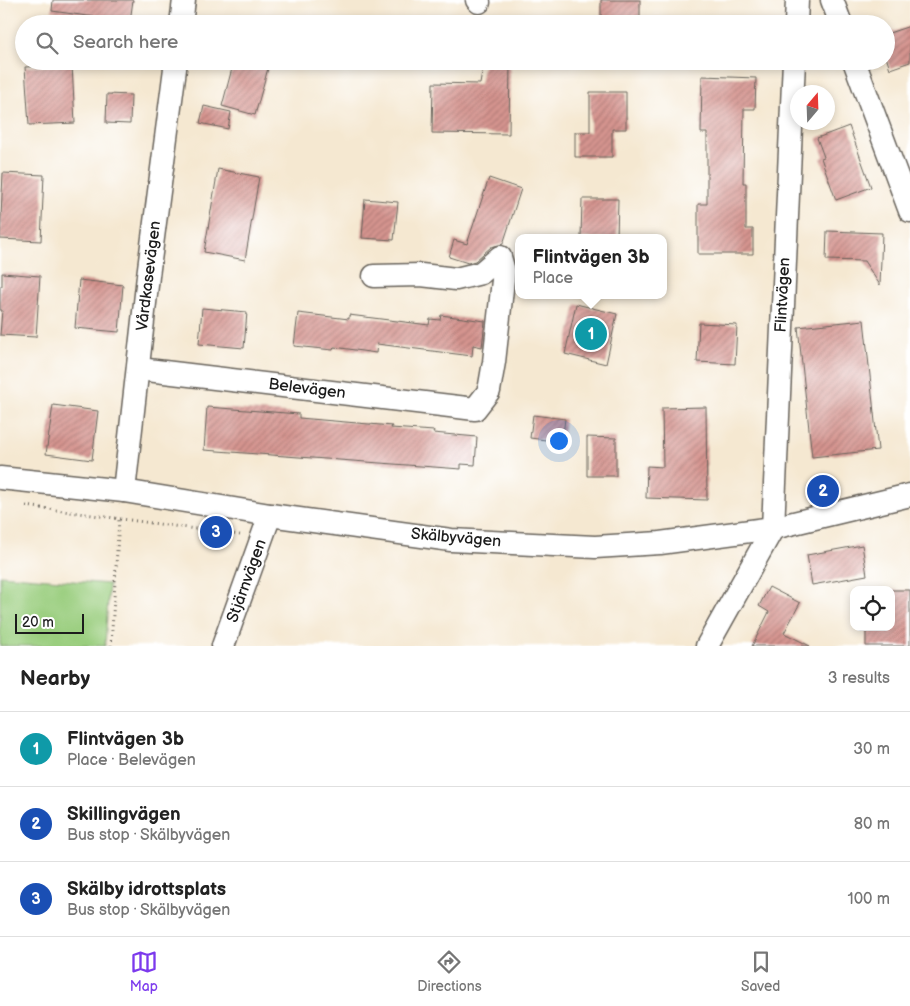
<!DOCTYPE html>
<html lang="en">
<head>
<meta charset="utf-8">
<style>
  :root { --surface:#fff; --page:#f6f6f6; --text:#222; --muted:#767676; --line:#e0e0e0; --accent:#7c3aed }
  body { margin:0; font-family:"Balsamiq Sans",sans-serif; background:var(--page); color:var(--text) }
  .controls { position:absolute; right:15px; bottom:15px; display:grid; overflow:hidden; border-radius:10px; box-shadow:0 2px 8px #0003 }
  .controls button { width:45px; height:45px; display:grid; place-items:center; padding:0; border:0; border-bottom:1px solid var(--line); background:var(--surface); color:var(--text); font:25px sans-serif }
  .compass { position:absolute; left:790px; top:85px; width:45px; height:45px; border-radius:50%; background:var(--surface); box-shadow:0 2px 8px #0003; rotate:19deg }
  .scale { position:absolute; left:15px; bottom:12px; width:69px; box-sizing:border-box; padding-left:5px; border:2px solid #1c1c1c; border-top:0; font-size:14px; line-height:18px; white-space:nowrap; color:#1c1c1c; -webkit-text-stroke:4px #fff; paint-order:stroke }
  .you { position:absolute; left:558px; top:440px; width:18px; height:18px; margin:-12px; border:4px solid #fff; border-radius:50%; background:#1a73e8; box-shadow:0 0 0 8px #1a73e833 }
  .badge { display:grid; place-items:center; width:32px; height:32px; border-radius:50%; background:var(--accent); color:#fff; font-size:16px; font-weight:700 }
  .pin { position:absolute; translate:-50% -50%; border:2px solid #fff; box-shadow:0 1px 5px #0006 }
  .popup { position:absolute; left:515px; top:234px; width:152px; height:65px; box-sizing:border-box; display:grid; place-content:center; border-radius:10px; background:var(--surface); filter:drop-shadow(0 1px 4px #0005); font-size:16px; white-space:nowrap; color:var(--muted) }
  .popup b { font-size:19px; color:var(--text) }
  .popup::after { content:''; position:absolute; left:50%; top:100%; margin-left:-10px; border:10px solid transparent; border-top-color:var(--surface) }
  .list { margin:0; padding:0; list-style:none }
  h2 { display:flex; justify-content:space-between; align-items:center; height:65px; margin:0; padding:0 20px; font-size:21px }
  h2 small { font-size:16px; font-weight:400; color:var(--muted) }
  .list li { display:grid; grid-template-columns:32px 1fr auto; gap:15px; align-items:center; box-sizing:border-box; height:75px; padding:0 20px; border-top:1px solid var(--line) }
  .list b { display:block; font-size:19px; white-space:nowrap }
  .list p { margin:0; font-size:16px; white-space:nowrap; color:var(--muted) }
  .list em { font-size:16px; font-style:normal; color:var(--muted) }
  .icon { flex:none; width:28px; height:28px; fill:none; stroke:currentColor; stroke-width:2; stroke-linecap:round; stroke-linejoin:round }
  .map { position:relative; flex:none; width:910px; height:646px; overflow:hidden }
  .search { position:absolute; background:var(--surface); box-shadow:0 2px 8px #0003; left:15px; right:15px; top:15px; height:55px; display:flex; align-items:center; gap:12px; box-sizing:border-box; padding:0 18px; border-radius:28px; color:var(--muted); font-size:19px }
  .sheet { height:290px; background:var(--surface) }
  nav { display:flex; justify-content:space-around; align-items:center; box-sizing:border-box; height:70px; border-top:1px solid var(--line); background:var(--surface); font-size:14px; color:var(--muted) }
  nav a { display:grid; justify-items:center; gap:2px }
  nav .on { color:var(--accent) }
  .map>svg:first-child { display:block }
</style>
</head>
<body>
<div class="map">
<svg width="910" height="646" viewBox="0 0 910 646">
  <defs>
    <pattern id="building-hatch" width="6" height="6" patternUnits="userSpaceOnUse" patternTransform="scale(1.25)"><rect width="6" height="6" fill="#d5948f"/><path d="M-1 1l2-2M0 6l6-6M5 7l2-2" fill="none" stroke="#ac7874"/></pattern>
  </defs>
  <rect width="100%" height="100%" fill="#fff"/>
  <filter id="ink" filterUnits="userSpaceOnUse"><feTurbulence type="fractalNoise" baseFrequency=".02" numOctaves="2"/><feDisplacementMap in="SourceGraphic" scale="10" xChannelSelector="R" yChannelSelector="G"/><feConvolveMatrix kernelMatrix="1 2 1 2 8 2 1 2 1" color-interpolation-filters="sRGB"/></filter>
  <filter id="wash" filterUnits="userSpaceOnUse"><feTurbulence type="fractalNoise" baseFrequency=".0096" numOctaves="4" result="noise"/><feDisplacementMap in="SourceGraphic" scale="20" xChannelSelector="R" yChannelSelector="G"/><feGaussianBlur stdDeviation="1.12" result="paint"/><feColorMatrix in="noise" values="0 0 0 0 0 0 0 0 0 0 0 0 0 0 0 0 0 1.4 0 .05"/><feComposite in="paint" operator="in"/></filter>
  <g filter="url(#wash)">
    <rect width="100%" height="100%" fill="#f5e8d1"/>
    <path fill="#99cd7d" stroke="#5a744c" d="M0,575L109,584L105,646H0Z"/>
    <g id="blocks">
      <g fill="url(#building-hatch)">
        <path d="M53,0H133L130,22L52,11Z"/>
        <rect x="601" y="0" width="39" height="19"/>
        <path d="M910,26V62L890,69L886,57V34Z"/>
        <path d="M234,61H270L255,115L222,106Z"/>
        <path d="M484,61H510L509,134L432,133L433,83L480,84Z"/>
        <path d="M72,65L75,123L29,125L25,67Z"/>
        <path d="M702,76L756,78L755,109H744L743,183H746V229H753V254H698V204H707V133H701Z"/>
        <path d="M590,92H626V129H612V157H575V132H590Z"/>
        <path d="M107,94L131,95L130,124L106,123Z"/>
        <path d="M204,106L231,112L228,129L200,123Z"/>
        <path d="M849,126L871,187L836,200L821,158L824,157L817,138Z"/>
        <path d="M218,169L259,177L245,260L204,252Z"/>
        <path d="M3,173L44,175L41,241L0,239Z"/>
        <path d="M489,178L521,189L503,244L491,247L475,261L468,263L449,257L454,240L467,244Z"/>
        <path d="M365,199L398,202L394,240L362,238Z"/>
        <path d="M582,199H618L617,238H581Z"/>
        <path d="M827,231L882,233L880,285L864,261L826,260Z"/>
        <path d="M2,273L40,276L36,337L0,335L2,310H0V286H2Z"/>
        <path d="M79,280L123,285L119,332L75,328Z"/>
        <path d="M576,304L617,314L606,364L565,354Z"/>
        <path d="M202,308L247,312L244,348L199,344Z"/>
        <path d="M298,313L349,319V315L429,325L430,319L440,320L441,315L485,321L482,347L473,345L472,356L377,344L376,353L334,347L333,350L294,346Z"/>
        <path d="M864,320L878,450L812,457L798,327Z"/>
        <path d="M699,323L737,325L735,364L697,362Z"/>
        <path d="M53,405L98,411L92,460L46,454Z"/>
        <path d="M207,407L299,414V418L392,426L391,428L434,431L433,433L477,437L475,465L461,464V469L204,450Z"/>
        <path d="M706,407L707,500L646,498L647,466L663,467L662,408Z"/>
        <path d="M533,415L565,419L562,442L530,438Z"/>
        <path d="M587,437L616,438V476H587Z"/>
        <path d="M862,545L867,575L812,585L807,555Z"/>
        <path d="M769,587L800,603L784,633L810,646H752L769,612L759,606Z"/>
        <path d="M891,590H910V646H866V627H891Z"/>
      </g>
    </g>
  </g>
  <g filter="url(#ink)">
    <use href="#blocks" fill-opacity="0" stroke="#68635b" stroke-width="1"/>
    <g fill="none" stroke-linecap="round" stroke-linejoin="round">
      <defs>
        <g id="minor">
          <path d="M477,0L479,2"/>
          <path d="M832,0L841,24"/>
          <path d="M181,24L184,0"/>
          <path d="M796,24L797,0"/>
          <path d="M854,61L910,211"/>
          <path d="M139,369L475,409L489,391L494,362L504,271L500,257L481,273L456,279L421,275L374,276"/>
          <path d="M0,478L124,491L270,515L451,540L595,547L660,543L773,528L910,495"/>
          <path d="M124,491L148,276L176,61"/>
          <path d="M223,646L270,515"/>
          <path d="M707,646L773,528L794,61"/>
        </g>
      </defs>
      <use href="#minor" stroke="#68635b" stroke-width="25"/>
      <g stroke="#68635b" stroke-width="3" stroke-dasharray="1 4" stroke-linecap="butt">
        <path d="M26,506L240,535"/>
        <path d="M111,646L119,519"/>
      </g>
      <use href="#minor" stroke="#fff" stroke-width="22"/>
    </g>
  </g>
  <g text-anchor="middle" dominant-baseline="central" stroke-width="4" stroke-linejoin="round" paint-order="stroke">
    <g font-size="16" fill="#1c1c1c" stroke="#fff">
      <text transform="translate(149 276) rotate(-83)">Vårdkasevägen</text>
      <text transform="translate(783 295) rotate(-87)">Flintvägen</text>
      <text transform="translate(307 389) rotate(7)">Belevägen</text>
      <text transform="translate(456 538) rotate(5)">Skälbyvägen</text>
      <text transform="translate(247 581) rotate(-70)">Stjärnvägen</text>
    </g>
  </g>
</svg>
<div class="controls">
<button><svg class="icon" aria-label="locate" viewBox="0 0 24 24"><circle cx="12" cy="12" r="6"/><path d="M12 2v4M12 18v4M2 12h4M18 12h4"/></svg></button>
</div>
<svg class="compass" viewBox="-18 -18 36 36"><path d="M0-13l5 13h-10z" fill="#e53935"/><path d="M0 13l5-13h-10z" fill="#767676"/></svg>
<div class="scale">20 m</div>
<div class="you"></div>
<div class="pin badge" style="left:591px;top:334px;background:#0f9aa8">1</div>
<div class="popup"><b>Flintvägen 3b</b>Place</div>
<div class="pin badge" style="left:823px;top:491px;background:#1a4fb4">2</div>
<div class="pin badge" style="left:216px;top:532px;background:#1a4fb4">3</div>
<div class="search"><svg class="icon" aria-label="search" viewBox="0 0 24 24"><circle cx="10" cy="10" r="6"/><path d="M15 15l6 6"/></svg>Search here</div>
</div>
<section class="sheet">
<h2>Nearby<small>3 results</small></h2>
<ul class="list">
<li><span class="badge" style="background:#0f9aa8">1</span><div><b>Flintvägen 3b</b><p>Place · Belevägen</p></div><em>30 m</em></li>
<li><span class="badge" style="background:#1a4fb4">2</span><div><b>Skillingvägen</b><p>Bus stop · Skälbyvägen</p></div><em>80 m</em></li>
<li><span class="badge" style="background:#1a4fb4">3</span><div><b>Skälby idrottsplats</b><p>Bus stop · Skälbyvägen</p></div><em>100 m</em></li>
</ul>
</section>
<nav>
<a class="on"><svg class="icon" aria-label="map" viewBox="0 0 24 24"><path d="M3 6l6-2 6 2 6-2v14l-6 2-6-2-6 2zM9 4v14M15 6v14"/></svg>Map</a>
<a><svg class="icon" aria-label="directions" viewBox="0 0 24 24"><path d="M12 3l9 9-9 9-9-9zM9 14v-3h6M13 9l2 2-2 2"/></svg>Directions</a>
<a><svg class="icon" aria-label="saved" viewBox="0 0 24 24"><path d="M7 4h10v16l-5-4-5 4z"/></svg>Saved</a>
</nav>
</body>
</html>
